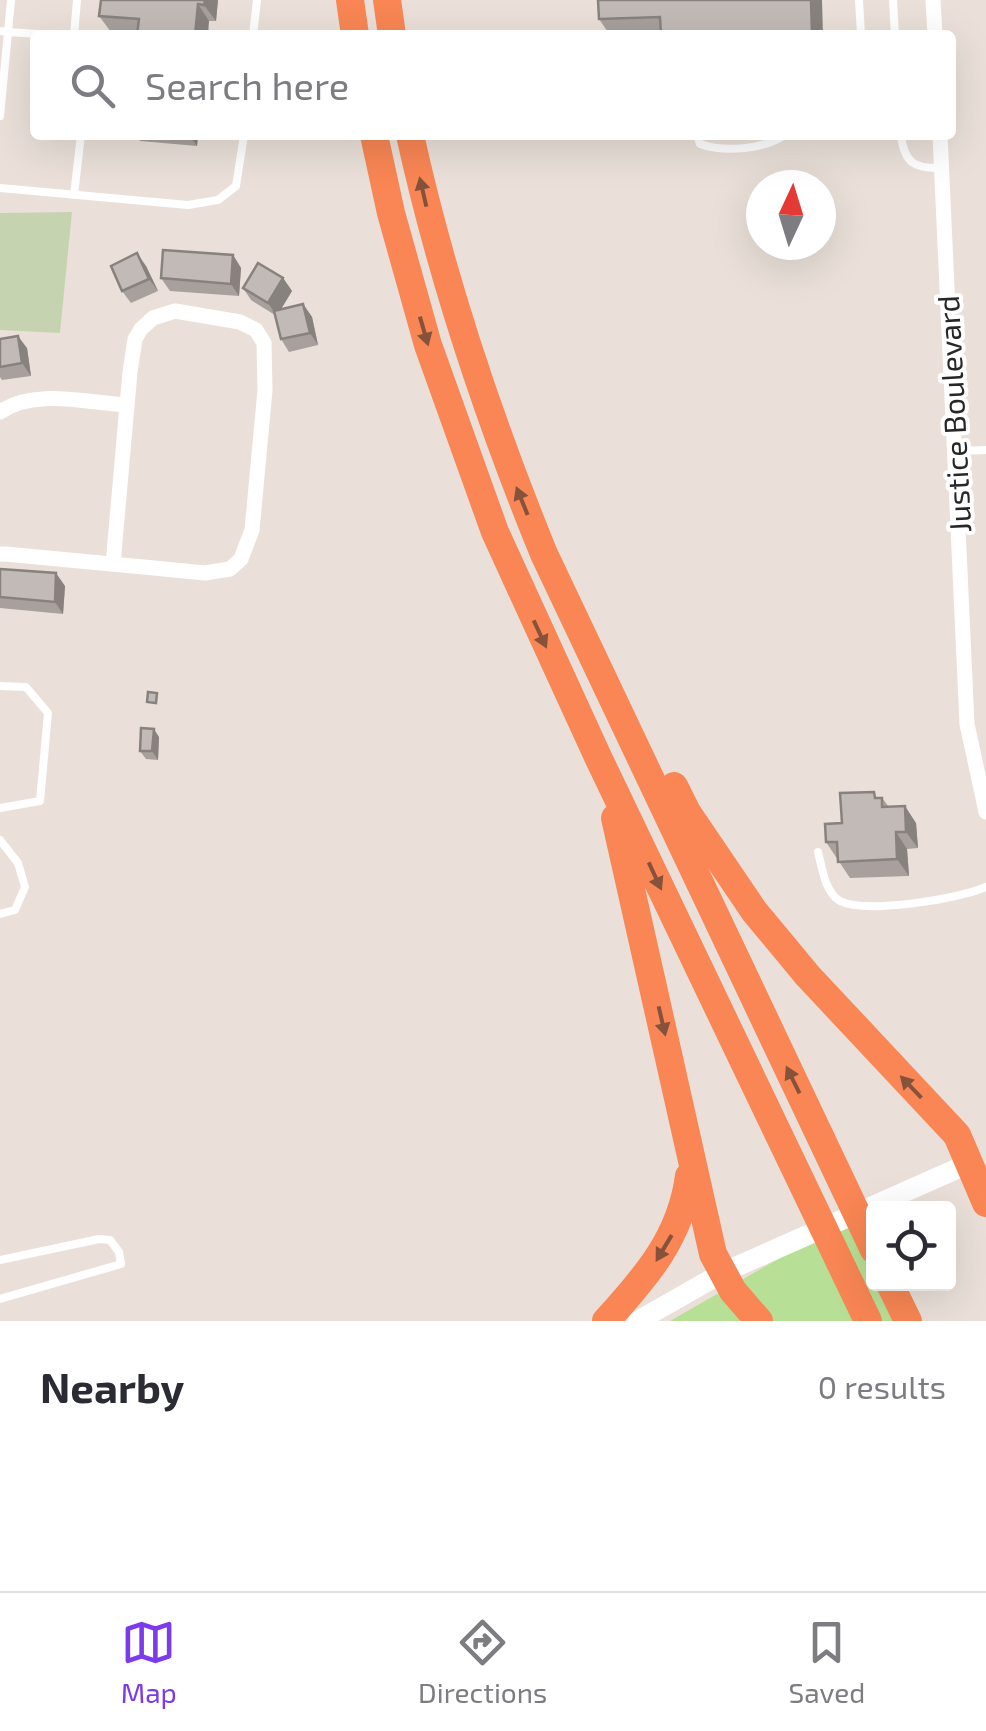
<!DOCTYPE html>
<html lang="en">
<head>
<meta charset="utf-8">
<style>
  :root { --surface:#fff; --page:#f2f2f3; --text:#2b2b33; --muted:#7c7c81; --line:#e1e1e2; --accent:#7c3aed }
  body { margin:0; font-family:"Exo 2",sans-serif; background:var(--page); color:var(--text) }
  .controls { position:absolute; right:30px; bottom:30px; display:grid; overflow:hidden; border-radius:10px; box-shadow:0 10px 40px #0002 }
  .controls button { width:90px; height:90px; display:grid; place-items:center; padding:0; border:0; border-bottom:2px solid var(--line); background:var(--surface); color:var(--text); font:50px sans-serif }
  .compass { position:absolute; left:746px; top:170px; width:90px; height:90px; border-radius:50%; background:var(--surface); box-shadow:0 10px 40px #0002; rotate:4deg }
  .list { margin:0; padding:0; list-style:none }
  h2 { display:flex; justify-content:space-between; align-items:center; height:130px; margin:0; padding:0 40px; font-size:42px }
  h2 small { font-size:32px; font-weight:400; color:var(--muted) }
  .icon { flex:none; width:55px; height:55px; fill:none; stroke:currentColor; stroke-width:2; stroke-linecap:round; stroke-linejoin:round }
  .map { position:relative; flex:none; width:986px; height:1321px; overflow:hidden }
  .search { position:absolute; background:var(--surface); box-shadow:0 10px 40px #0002; left:30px; right:30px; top:30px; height:110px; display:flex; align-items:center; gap:25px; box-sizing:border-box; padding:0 35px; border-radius:10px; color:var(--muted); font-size:38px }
  .sheet { height:270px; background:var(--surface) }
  nav { display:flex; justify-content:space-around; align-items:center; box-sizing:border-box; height:140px; border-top:2px solid var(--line); background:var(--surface); font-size:28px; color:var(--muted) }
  nav a { display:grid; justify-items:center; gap:5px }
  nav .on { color:var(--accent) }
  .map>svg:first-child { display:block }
</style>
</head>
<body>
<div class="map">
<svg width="986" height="1321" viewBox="0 0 986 1321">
  <rect width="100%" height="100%" fill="#eae0d9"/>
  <path fill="#b8df96" d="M846,1220L873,1276L874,1284H877L896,1321H670Z"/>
  <path fill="#c6d3b0" d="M72,212L60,333L0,330V213Z"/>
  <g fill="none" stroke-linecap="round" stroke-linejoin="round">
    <g stroke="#fff" stroke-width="8">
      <path d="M859,0L861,35"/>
      <path d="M893,0L895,35"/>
      <path d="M0,31L8,32L11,0"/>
      <path d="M74,35L77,0"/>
      <path d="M253,35L257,0"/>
      <path d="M0,116L8,32L53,35"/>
      <path d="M697,135L700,144C725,153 764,149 785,135"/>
      <path d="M901,135C904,163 915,169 941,168"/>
      <path d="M0,188L188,205L218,200L236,186L244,135"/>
      <path d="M74,195L81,135"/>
      <path d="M955,451L986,450"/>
      <path d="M0,686L26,687L48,713L40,801L0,808"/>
      <path d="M0,840L18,863L25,887L15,910L0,914"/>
      <path d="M818,852C822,867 825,893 840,901C866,914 959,899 986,887"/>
      <path d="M0,1260L99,1239L110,1240L119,1252L121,1264L0,1299"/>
    </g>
    <g stroke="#fff" stroke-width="15">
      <path d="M933,0L935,35"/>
      <path d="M940,135L967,724L986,812"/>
      <path d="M0,412C34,388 87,403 127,405"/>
      <path d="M0,554H5L154,568L205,573L230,569L241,559L252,530L265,390L264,343L256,330L240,322L175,311L153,318L141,329L135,339L130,372L113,564"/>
    </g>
    <path stroke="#fff" stroke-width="20" d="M638,1321L722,1273L970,1163"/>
    <g stroke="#f98654" stroke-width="28">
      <path d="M350,0L355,35"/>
      <path d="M387,0L392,35"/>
      <path d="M374,135L391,213L428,345L495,532L598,757L868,1321"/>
      <path d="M410,135C442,280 488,417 544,554L874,1250"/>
      <path d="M674,786L687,812L754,911L808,976L957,1135L986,1203"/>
      <path d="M615,818L713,1254L733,1291L759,1321"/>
      <path d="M890,1284L908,1321"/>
      <path d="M606,1321C646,1277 681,1237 689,1176"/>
    </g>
  </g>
  <g fill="#a7a09d">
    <path d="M218,0L216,21H209L137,34L111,32L99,16Z"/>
    <path d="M822,0L661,34L610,35L599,19Z"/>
    <path d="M136,135H198L197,146L140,141Z"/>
    <path d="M233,255L241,268L239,296L170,291L161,278Z"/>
    <path d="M146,266L158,291L131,303L122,291Z"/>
    <path d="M283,278L292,291L280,310L303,304L312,317L318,345L289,352L281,339L275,315L251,300L243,288Z"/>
    <path d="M0,339L27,348L31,376L2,380L0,377Z"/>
    <path d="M0,569L65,586L63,614L0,608Z"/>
    <path d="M159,737L158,760L146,759L140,751Z"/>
    <path d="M879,798H882L889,807L916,823L918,848L907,849L909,876L850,878L826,842L842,823Z"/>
  </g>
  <g fill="#88827f">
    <path d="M205,0H218L216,21L204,5Z"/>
    <path d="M811,0H822L823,35H812Z"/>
    <path d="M198,4L209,21L208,35H195Z"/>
    <path d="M189,135H198L197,146Z"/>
    <path d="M137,253L146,266L158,291L149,279Z"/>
    <path d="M233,255L241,268L239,296L231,284Z"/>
    <path d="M283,278L292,291L277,316L268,303Z"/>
    <path d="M303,304L312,317L318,345L310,333Z"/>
    <path d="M18,336L27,348L31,376L22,363Z"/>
    <path d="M56,573L65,586L63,614L55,602Z"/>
    <path d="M154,729L159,737L158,760L152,751Z"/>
    <path d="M905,806L916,823L918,848L906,832Z"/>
    <path d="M896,832L907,849L909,876L897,859Z"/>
  </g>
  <g fill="#c2bab6" stroke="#88827f" stroke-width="2.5">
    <path d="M101,0H205L204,5L198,4L195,35H137L139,19L99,16Z"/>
    <path d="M598,0H811L812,35H661L660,17L599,19Z"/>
    <path d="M163,250L233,255L231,284L161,278Z"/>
    <path d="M137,253L149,279L122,291L111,266Z"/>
    <path d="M258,263L283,278L268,303L243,288Z"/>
    <path d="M303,304L310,333L281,339L274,311Z"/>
    <path d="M18,336L22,363L0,367V339Z"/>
    <path d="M0,569L56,573L55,602L0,597Z"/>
    <path d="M148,692L157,693L156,703L147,702Z"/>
    <path d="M141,728L154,729L152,751H140Z"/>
    <path d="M874,792L875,798H882V807L905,806L906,832H896L897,859L838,862L837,842H826L825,824L842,823L840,793Z"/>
  </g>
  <defs><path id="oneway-solid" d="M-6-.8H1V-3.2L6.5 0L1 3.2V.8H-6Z" transform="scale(2.5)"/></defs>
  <g fill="#86523b">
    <use href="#oneway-solid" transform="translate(423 192) rotate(-103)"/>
    <use href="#oneway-solid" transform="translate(424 331) rotate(74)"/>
    <use href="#oneway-solid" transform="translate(522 501) rotate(-112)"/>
    <use href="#oneway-solid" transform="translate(540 634) rotate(65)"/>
    <use href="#oneway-solid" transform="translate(655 876) rotate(65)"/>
    <use href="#oneway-solid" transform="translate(662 1021) rotate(77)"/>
    <use href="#oneway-solid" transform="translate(793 1080) rotate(-116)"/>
    <use href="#oneway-solid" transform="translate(911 1087) rotate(-134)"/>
    <use href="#oneway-solid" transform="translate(664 1248) rotate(121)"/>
  </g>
  <g text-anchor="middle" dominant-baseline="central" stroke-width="8" stroke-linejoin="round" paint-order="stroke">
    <g font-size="30" fill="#272727" stroke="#fff">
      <text transform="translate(953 414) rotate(-93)">Justice Boulevard</text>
    </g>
  </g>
</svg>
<div class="controls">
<button><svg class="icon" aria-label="locate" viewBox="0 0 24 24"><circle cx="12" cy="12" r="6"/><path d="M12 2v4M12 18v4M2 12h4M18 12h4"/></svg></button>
</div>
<svg class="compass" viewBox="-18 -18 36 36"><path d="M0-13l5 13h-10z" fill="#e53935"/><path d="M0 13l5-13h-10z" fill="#7c7c81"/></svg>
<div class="search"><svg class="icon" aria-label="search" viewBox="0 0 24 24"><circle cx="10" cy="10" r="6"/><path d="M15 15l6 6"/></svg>Search here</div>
</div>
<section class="sheet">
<h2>Nearby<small>0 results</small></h2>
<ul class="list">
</ul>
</section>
<nav>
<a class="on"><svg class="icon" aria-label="map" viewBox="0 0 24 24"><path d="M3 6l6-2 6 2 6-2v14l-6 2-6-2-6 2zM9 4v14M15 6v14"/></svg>Map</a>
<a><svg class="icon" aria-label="directions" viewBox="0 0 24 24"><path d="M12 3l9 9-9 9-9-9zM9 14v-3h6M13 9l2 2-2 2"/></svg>Directions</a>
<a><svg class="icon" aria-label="saved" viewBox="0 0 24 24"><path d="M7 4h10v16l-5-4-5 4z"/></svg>Saved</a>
</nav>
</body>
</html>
